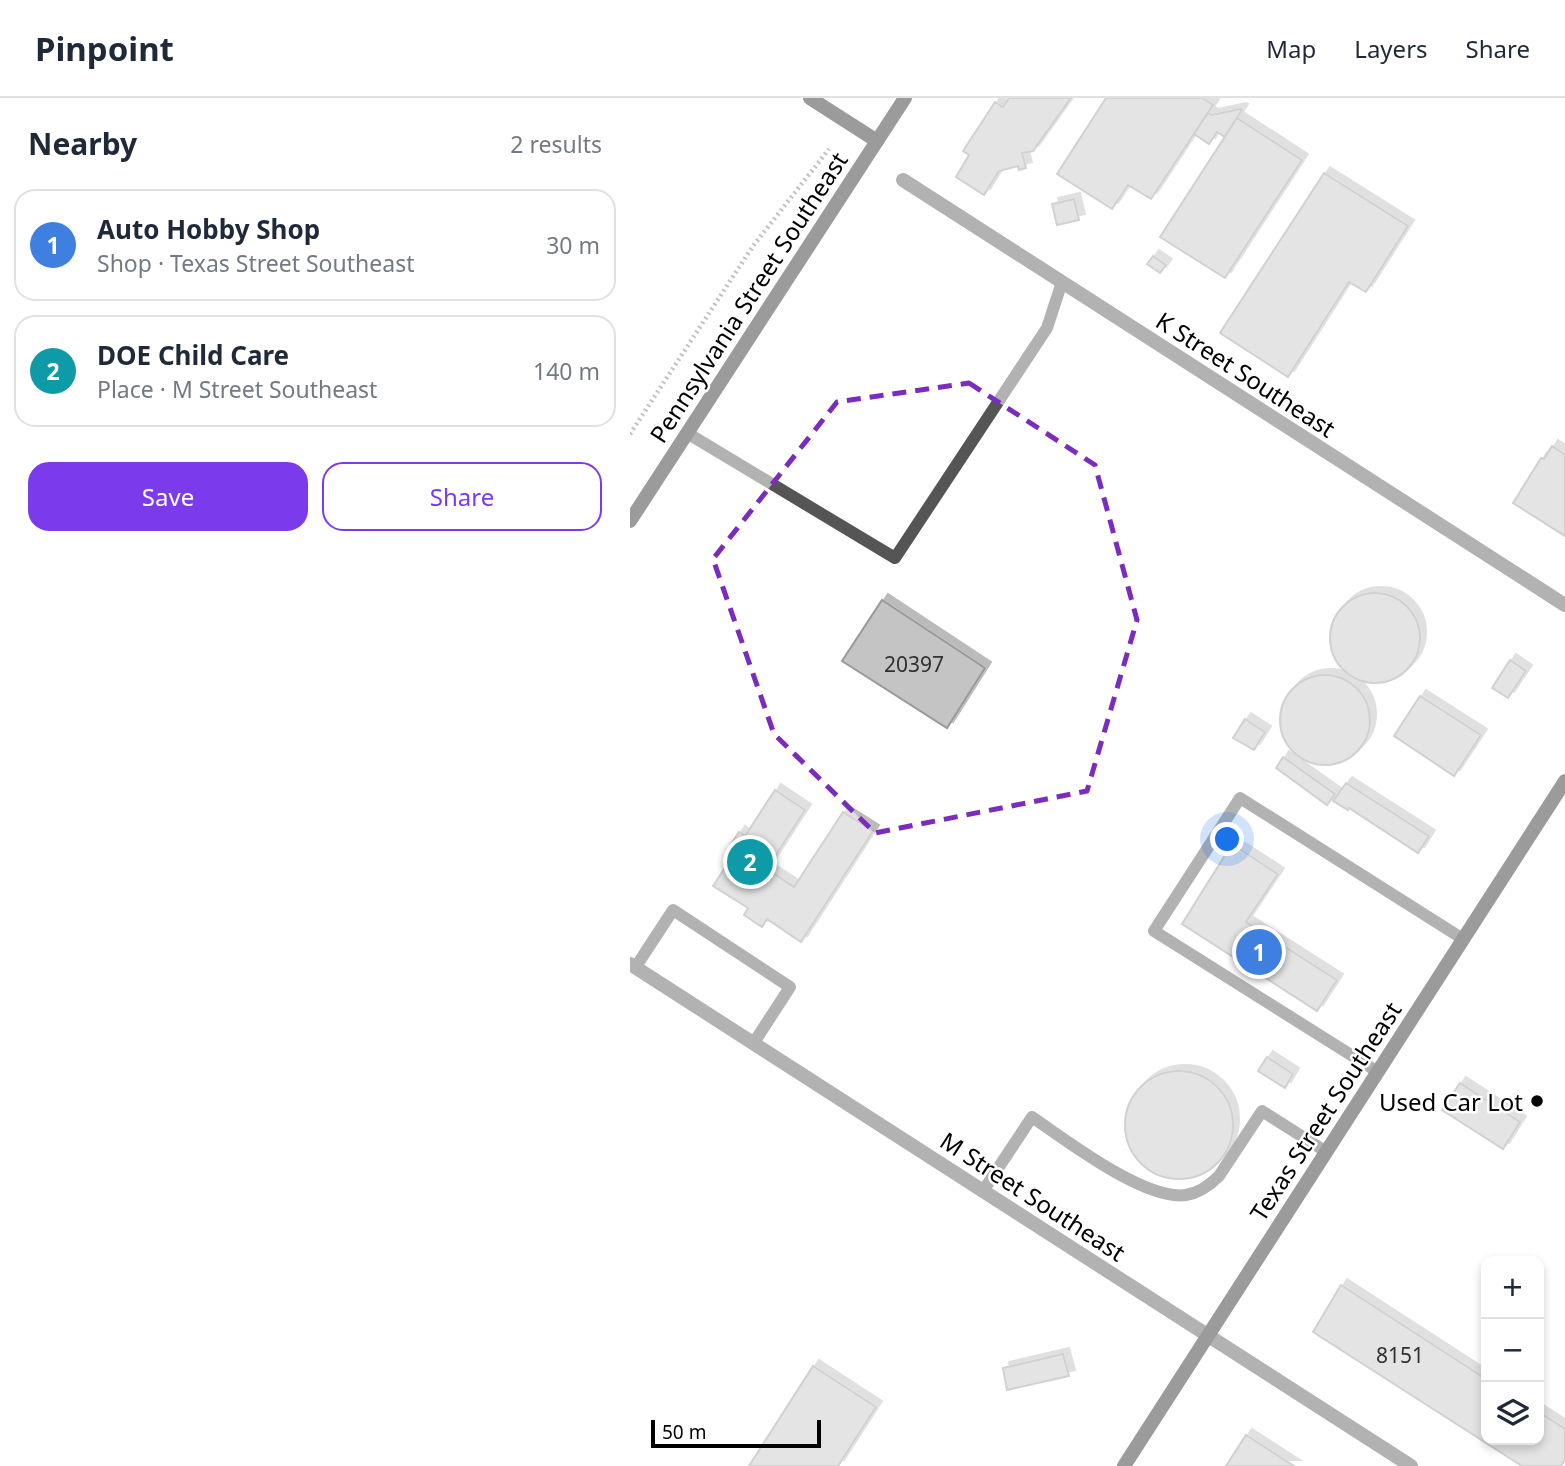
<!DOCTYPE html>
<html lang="en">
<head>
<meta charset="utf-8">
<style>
  :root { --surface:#fff; --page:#f6f6f7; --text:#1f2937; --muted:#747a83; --line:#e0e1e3; --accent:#7c3aed }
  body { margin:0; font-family:"Noto Sans",sans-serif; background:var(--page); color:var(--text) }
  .controls { position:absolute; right:21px; bottom:21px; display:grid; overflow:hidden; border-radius:14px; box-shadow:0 4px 10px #0003 }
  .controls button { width:63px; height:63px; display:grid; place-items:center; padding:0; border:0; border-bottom:2px solid var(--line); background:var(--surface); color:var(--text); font:35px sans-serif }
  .scale { position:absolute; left:21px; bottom:18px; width:170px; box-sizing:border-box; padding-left:7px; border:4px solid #000; border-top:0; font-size:19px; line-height:24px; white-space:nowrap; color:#000; -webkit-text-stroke:5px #fff; paint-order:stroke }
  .you { position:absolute; left:598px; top:742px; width:24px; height:24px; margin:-18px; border:5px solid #fff; border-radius:50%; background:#1a73e8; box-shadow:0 0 0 10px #1a73e833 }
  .badge { display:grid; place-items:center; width:46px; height:46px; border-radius:50%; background:var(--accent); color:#fff; font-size:23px; font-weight:700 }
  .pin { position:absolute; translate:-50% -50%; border:4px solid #fff; box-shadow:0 2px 7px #0006 }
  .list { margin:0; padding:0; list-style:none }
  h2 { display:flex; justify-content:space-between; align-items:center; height:91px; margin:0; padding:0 28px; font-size:30px }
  h2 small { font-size:23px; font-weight:400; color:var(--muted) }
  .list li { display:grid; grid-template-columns:46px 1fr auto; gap:21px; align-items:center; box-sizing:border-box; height:112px; margin:0 14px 14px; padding:0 14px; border:2px solid var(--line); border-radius:21px }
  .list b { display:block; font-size:26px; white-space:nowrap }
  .list p { margin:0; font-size:23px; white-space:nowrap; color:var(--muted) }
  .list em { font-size:23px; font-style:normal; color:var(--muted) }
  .actions { display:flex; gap:14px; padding:21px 28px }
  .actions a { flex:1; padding:16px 0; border:2px solid var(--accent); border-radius:21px; text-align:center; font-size:24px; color:var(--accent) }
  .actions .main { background:var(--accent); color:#fff }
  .icon { flex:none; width:38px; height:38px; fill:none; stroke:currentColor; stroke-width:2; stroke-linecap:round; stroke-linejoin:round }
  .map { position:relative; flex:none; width:935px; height:1368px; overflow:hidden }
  header { display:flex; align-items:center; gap:42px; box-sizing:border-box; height:98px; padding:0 35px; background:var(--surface); border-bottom:2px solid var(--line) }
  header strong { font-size:33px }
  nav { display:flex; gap:38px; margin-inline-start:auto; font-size:24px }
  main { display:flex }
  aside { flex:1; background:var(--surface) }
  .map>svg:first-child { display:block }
</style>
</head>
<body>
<header>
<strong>Pinpoint</strong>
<nav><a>Map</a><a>Layers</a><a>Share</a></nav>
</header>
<main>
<aside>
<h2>Nearby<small>2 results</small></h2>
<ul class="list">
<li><span class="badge" style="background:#3f7fe0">1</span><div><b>Auto Hobby Shop</b><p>Shop · Texas Street Southeast</p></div><em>30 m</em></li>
<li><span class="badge" style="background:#0f9aa8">2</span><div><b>DOE Child Care</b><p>Place · M Street Southeast</p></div><em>140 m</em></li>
</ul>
<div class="actions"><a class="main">Save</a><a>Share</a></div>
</aside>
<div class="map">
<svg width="935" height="1368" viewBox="0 0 935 1368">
  <defs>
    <filter id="shadow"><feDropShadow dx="6" dy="-6" stdDeviation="0" flood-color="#0004"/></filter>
  </defs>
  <rect width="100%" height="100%" fill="#fff"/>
  <g fill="#c4c4c4" stroke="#999" stroke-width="2" filter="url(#shadow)">
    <path d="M379,0H441L403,53L392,55L396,70L389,72L388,68L369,73L354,97L326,79L339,57L333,53L365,4L373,9Z"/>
    <path d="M476,0H572L583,7L521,101L498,87L482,111L427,76Z"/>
    <path d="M610,11L612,12L595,39L587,34L579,46L564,36L578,15L582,17Z"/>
    <path d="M607,20L672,62L595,180L530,139Z"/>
    <path d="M694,75L778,128L736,194L719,184L658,279L590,235Z"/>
    <path d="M444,101L449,122L427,127L422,106Z"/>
    <path d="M523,158L536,167L530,175L517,166Z"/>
    <path d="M922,348L935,357V438L883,405L911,360L914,361Z"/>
    <circle cx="745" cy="540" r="45"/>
    <path d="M252,502L355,570L317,630L212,563Z"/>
    <path d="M880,562L896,573L878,600L862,590Z"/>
    <circle cx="695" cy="622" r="45"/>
    <path d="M790,598L851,637L824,678L764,638Z"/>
    <path d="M615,621L635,634L624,652L603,640Z"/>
    <path d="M653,659L705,696L697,707L646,670Z"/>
    <path d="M716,685L799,738L788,755L719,710L718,712L703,703Z"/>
    <path d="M145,692L175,712L137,771L164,789L213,714L243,733L171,844L137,821L132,829L114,817L118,810L83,788L104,756L97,752L109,734L115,738Z"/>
    <path d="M602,746L648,776L616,824L707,882L687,913L552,826Z"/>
    <path d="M637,959L663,976L655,990L628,973Z"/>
    <circle cx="549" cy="1027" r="54"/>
    <path d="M830,985L890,1024L873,1051L812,1012Z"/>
    <path d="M711,1187L856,1281V1342H909V1314L935,1331V1362L931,1368H892L683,1234Z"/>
    <path d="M433,1256L439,1278L377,1292L373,1270Z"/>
    <path d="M183,1268L246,1309L208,1368H119Z"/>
    <path d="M616,1337L664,1368H596Z"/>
  </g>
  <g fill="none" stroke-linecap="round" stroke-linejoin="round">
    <path stroke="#777" stroke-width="4.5" stroke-dasharray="2 3.5" stroke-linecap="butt" d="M0,336L123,148L199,51"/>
    <g stroke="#555" stroke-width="12">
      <path d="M57,335L265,460L417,230L432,184"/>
      <path d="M5,870L43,812L160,889L123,946"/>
      <path d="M748,974L524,833L610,700L833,841"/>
      <path d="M353,1093L402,1019C436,1042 515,1103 556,1097C569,1095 580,1087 589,1078L632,1013L695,1053"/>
    </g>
    <g stroke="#555" stroke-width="14">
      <path d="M273,82L935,507"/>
      <path d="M0,866L781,1368"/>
    </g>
    <g stroke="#222" stroke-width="14">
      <path d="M180,0L247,43"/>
      <path d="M0,423L275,0"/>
      <path d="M494,1368L935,683"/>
    </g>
  </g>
  <path d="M0 0H935V1368H0ZM339,285L465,367L507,522L457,693L245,735L144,636L83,461L207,304Z" fill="#fff" fill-opacity=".55" fill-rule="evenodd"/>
  <path fill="none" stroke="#7b2cbf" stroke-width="5" stroke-dasharray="14 9" stroke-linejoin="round" d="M339,285L465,367L507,522L457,693L245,735L144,636L83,461L207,304Z"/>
  <circle fill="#000" stroke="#fff" stroke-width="2.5" cx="907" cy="1003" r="7"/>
  <g text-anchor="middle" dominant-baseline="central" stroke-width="5" stroke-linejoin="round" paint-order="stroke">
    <g font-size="21" fill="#313131">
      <text x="284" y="566">20397</text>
      <text x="770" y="1257">8151</text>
    </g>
    <g font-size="24" fill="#000" stroke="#fff">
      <text transform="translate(118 199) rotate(-57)">Pennsylvania Street Southeast</text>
      <text transform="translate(616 276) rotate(33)">K Street Southeast</text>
      <text transform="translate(695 1013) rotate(-57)">Texas Street Southeast</text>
      <text transform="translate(403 1098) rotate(33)">M Street Southeast</text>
    </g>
    <g font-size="24" fill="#000" stroke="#fff" text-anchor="end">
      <text x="893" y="1003">Used Car Lot</text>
    </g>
  </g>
</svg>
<div class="controls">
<button>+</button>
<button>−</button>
<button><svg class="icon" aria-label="layers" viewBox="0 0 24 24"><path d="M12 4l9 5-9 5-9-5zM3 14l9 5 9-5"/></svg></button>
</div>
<div class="scale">50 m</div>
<div class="you"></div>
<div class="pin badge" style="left:629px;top:854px;background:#3f7fe0">1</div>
<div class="pin badge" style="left:120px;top:764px;background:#0f9aa8">2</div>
</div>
</main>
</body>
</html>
